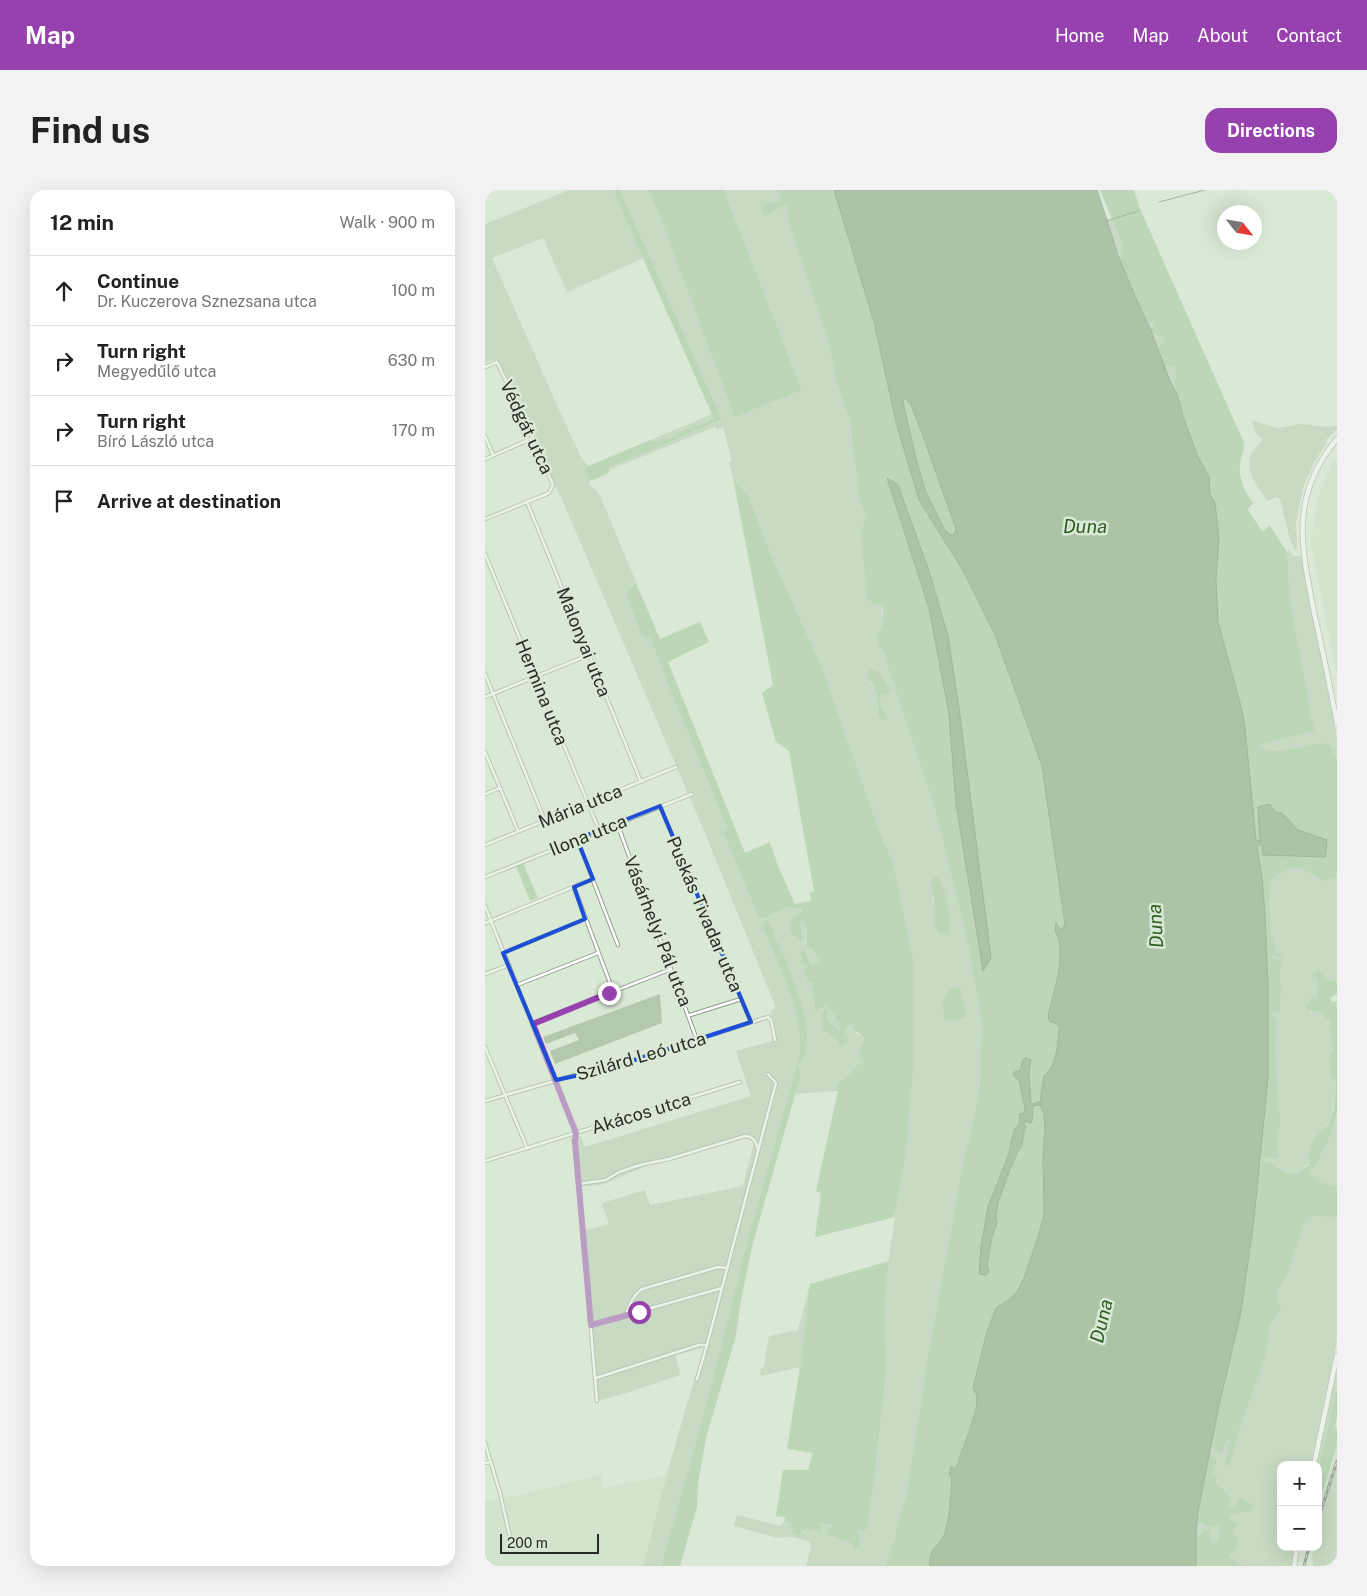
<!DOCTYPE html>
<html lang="en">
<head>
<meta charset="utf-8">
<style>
  :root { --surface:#fff; --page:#f2f2f2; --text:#222; --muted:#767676; --line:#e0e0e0; --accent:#9741ae }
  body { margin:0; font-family:"Public Sans",sans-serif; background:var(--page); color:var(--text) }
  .controls { position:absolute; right:15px; bottom:15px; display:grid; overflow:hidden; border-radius:10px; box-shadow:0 5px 20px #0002 }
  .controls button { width:45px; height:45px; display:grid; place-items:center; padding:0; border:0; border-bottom:1px solid var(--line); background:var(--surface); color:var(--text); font:25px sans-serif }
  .compass { position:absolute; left:732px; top:15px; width:45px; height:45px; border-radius:50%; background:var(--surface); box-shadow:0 5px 20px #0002; rotate:121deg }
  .scale { position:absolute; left:15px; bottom:12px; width:99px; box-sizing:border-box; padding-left:5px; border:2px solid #272d25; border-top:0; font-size:14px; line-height:18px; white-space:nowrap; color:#272d25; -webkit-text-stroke:4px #d9e9d5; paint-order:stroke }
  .stop { position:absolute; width:15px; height:15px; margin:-11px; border:4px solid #9741ae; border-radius:50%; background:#fff }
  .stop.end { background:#9741ae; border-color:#fff; box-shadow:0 1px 5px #0008 }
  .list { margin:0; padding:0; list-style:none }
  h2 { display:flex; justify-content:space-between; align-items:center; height:65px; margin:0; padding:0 20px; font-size:21px }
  h2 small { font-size:16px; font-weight:400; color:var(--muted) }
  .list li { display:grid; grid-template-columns:32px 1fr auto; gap:15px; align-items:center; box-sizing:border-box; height:70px; padding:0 20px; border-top:1px solid var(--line) }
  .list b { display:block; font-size:19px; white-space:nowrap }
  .list p { margin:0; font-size:16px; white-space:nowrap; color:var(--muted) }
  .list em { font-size:16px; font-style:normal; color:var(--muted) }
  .icon { flex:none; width:28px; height:28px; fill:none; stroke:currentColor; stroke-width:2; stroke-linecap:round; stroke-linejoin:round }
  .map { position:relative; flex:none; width:852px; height:1376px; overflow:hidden; border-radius:15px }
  header { display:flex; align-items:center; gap:30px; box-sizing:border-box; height:70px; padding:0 25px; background:var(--accent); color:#fff }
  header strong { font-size:24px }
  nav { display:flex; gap:28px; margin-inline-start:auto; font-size:18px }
  .intro { display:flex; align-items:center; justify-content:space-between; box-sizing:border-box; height:120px; padding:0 30px }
  h1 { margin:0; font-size:35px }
  .button { padding:12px 22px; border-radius:15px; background:var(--accent); color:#fff; font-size:18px; font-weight:700 }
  main { display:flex; gap:30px; padding:0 30px }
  aside { flex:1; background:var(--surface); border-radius:15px; box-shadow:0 5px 20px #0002 }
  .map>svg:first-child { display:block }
</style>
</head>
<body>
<header>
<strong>Map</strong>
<nav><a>Home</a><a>Map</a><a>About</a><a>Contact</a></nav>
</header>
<div class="intro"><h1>Find us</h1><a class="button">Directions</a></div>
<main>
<aside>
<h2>12 min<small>Walk · 900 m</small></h2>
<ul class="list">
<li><svg class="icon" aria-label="ahead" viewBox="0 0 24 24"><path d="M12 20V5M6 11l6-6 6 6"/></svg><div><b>Continue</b><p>Dr. Kuczerova Sznezsana utca</p></div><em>100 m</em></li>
<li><svg class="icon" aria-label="right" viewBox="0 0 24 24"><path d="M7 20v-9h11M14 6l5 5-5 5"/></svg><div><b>Turn right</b><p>Megyedűlő utca</p></div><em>630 m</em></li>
<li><svg class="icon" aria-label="right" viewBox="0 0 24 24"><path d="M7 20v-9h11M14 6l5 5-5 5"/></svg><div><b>Turn right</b><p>Bíró László utca</p></div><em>170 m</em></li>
<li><svg class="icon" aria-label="arrive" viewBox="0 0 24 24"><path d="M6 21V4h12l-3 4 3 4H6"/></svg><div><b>Arrive at destination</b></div></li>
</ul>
</aside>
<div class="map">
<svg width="852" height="1376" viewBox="0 0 852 1376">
  <rect width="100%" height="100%" fill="#d9e9d5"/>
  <g fill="#caddc4">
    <path d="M852,266V487L826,354L832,310L847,272Z"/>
    <path d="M852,1256V1276L833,1335V1316Z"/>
    <path d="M116,1284L117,1298L182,1285L158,1376H0V1312L14,1308H20Z"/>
  </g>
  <g fill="#b3c8ae" fill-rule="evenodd">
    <path d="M84,0H128L159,68L82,102L58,48L7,68L80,233L96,267L103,276L101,277L105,290L104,294L112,301L116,308L151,392L144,398L141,405L157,446L166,449L180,487L242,638L239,641L274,728L283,727L301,717L310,719L316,718L315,724L312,727L310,746L316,751L319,749L317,745L318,742L315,736L318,729L322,738L320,754L336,770L329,775L326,774L323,765L316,766L317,769H315L322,775V777L318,781C321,795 332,791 328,812L340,814L344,820L351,825L355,839L354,842L341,828L343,822L337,821L347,847L351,850L352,855H357L361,836L367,834L372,844L379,848L380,851L374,869L377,870L378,873L367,879L365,884L354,891L349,901L310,904L316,880L315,877H312L264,1045L219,1223L176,1376H158C177,1303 196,1229 220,1157L191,1165L195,1185L141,1203L112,1211L96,1041L124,1034L117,1013L160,1000L165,1015L258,996L269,953L265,949H256L190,969L169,973L116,995L92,997L88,957L85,949L96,946L100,957L266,906L251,861L291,850L288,831L285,826L287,820L291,818L222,648L75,305L12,172L8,170L0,173V34ZM282,731C288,737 288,747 294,753C305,781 336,847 316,873H313C324,834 292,772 277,736Z"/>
    <path d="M135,0H163L175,26L317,200L239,0H292L295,8L293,12L278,15L293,19L295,16L302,14L303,18V24L344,155L352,195L365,230L374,310L380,322L381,328L376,341L387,411L393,415L396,413L399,414V417L397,421V434L392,445L394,457L400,465L403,478L450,619L481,745L497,832L495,893L489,929L480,963L444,1160L422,1302L411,1337L410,1349L407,1354L400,1376H321L326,1357L324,1352C314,1348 304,1345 293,1348L249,1336L252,1325L296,1336L299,1332L306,1333L307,1341L318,1343L322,1339L330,1340L332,1341L337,1336L331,1332L350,1336L343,1339L347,1347C358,1351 364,1347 370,1360L376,1359L373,1339L382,1340L389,1293L401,1182L400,1113L405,1060L420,969L428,767L408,673L392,635L338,479L287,367L263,305L248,288L244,272L247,271L238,237L232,240L230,237L124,280V277L181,254L237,229ZM391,480L395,483L406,500L398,504L395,510L397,518L403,527L401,532L395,528L392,517V505L385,492ZM455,690L464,723L450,721L446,697Z"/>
    <path d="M655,19L759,253C759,261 757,265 755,272C753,288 759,301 768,313L762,319L777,341L785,336L802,362L804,360L808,366H815L816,367L852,547V566L847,561L852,586V790L846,792L833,788L832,807L825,814L822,815L825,822H837L846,828L845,835L842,837L846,846L848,862L844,865L845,886L851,891V902L845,929L839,940L832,946L825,974L821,975L816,981L833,971L844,950L852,923V1150L826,1275H796V1357H809L806,1376H711V1345L713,1322L769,1029L783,888L700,232C698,223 696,214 693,205C690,196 683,187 680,177C661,128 639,80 622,30Z"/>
    <path d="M227,224L229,230L207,239H201L187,248L176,249L174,253L166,250Z"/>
    <path d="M766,230L793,238L815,234L843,237L852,236V239L841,250L840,256L829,272L818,298L811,333L812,355L811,360L809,359L805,350L795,309L792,307L783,311C773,298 757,278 768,261C771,256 776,254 777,248L772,245Z"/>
    <path d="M175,804L177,833L70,874L65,861L94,850L90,843L61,854L58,847Z"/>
    <path d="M325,1094L315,1177L276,1186L275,1179L279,1177L284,1146L313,1140Z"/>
    <path d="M852,1178V1195L833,1281V1275H831Z"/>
    <path d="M852,1276V1376H828C827,1369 827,1364 829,1357H833C833,1329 843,1303 852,1276Z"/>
  </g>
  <g fill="#9dbf94" fill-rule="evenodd">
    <path d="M128,0H135L237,229L181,254L124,277L125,282L111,289L105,290L100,282L101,277L166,250L174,253V250L176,249L187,248L201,239H206L207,237L218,234L229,229Z"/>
    <path d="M163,0H239L317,200L250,227L175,26Z"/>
    <path d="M292,0H349L389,132L412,236L434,310L480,384L511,447L557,576L580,734L577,740L573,737L570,744L576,759L572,786L570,833L574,836C572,852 572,876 559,887L556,911L546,914L544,876L537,871L536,879L534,881L529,882L528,885L534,889L540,919L539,924L534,927V935L529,941L523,966L503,1017L496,1056L495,1084L502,1078L503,1064L512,1029C509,1020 521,987 526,977C530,970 536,963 537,955C539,949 538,943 541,936L538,934L541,931L545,933L548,930V916L555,915L559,923L560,940L558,968L559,1024L553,1047L540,1085L532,1102L526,1108L511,1118L501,1145L488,1198L492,1206L491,1220L479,1256C474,1263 476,1271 470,1278H468L466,1285L467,1289L460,1344L452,1353L444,1370L445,1376H400L407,1354L410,1349L411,1337L422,1302L444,1160L480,963L489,929L495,893L497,832L481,745L450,619L403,478L400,465L394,457L392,445L397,434L399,414L396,413L393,415L382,409L376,341L381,328L380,322L374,310L365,230L352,195L344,155L304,31L302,15C292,16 292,23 280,25L277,21V15L293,11L295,7ZM402,288L413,295L445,384L463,446L474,518L498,780L486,711L471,614L464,524L444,418Z"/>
    <path d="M615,0H649L655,19L759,253C759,261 757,265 755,272C753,288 759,301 768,313L762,319L777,341L785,336L802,362L804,405L829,541L772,555C787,568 815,556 833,554C837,553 841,554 845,555L847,561L852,566V687L840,691C833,686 817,678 809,677C802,680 793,684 788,689C782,696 785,735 786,745L788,746L790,751L788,753L792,763H798V767L788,766L787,769L797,771C795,781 792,789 798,799L795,805V823L788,822V828H792L790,859L795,933L793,947V966L791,969L775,966L783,888L780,725L777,688L772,657L775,654L777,656L778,665L840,667L830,646L813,640L797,623H790L785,614L777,617L775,652L771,650L760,538L757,520L733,432L731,389L734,347L730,313L725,304L724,287L713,267L700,232L690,194V176L679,177L672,158L675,157L680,148L666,143L665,138H668V132H663L654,115L635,70L638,55Z"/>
    <path d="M419,209H421L426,215L438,246L471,339L469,345H465L460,340L441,302L432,273L418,212Z"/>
    <path d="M248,288L263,305L287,367L338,479L392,635L408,673L428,767L429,869L420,969L410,1027L330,1047L336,1003L331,1001L353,901H349L354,891L365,884C368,874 371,877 378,873L377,870L374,869L376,856L380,851L379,848L369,839L367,834L361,837L360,841L364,848L362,852L354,856L351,850L336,839L338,821L342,819L343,821L341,828L354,841L355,839L353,831L351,830V825L344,820L340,814L339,817L330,820L327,794L322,790L318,781L322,777V775L317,774L313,770L317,769L315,765L317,759L320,761L326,774L329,775L336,770L326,759L321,757L322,738L318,730L315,736L318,742L317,745L319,749L316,751C307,746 301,739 308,728C313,727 317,724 316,718L312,719L301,717L282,727L274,728L238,641L242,638L180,487L166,449L157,446L141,405L144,398L151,393L175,449L215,432L224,452L183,472L260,663L285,652L293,676L310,714L326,711L325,702L329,701L304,561L291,552L277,503L288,495Z"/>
    <path d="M384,480H391L395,483L406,500L404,504H398L395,510L397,518L403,527L401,532L395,528L393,524L392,505L383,486Z"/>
    <path d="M38,673L53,708L45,711L31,676Z"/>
    <path d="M452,686C461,696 466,728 465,742L455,743L453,741L450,735L449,711L446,697L447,687Z"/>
    <path d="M282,730L288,739L291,750L294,753C305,781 336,847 316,873H313C324,834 292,772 277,736Z"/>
    <path d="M837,781V785H840L841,789L845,790L846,792L852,790V804L845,808L847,812L852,811V923L844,950L833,971L824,984L837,993L852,996V1027L826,1026L819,1033L803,1084L793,1100L791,1106L796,1119L785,1135L780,1166L752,1246L745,1275L743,1276L740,1274L745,1249L741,1250L737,1263L735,1264L726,1257L769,1029L775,971L786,973L800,983L811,984L825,974V969L823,968C824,960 827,952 832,946C835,941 840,939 843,934C849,922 851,904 851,891L845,887L844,865L848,862L846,846L842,837L845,835L846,828L840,829L837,822L822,821L821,815L825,814L826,808L832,807L833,788L828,787L829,782Z"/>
    <path d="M475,797L481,823L480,828C472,827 467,835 459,829C458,813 455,800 475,797Z"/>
    <path d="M312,876L316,880L315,887L267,1057L255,1115L251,1146L222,1244L213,1293L212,1317L195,1376H176L219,1223L264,1045Z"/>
    <path d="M404,1071L400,1113L401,1182L389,1293L382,1340H373L376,1359L370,1360C363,1343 349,1355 341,1340L349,1335L332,1333L337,1336L336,1342L322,1339L314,1345H310L307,1341L306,1333L299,1332L300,1327L291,1326L298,1280H323L328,1263L302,1259L315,1177L325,1094Z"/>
    <path d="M852,1195V1227L850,1238H852V1256L833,1316V1281Z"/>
    <path d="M724,1265L729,1267L732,1273L728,1285L733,1286L730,1293L746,1306L744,1315L746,1318L751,1316L753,1309L758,1308L768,1315L767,1320C760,1322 751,1322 745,1326V1331L752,1333L751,1337L747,1340L752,1348L753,1354L744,1366L758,1376H711V1345H716L719,1339L725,1340L724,1346L726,1352L730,1354L734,1349L733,1343L736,1338L735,1335L731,1334L725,1337L717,1333L712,1331Z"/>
  </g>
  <g fill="#75966d" stroke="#5e7657" fill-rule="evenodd">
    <path d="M349,0H612L635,70L654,115L665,138L684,188L692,204L700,232L713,267L724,287L725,304L730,313L734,347L731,389L733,432L757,520L760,538L771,650L775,651L773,617L785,614L790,622L797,623L813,640L842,650L841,664L840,667L778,665L777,656L775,654L772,657L777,688L780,725L783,796V888L769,1029L756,1122L733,1220L713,1322L711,1345V1376H445C442,1360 453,1357 459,1345C463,1338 466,1300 467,1289L466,1286L464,1285L466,1276L470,1278C476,1272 474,1263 479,1256L491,1220L492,1206L488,1198L501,1145L511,1118L526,1108L532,1102L540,1085L553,1047L559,1024L558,968L560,940L559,923L555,915L548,916L547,932L545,933L541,931L538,935L541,936L539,942L537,955L525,979L513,1013L511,1026L512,1033L507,1047L502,1075L504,1081L501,1085L494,1084L496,1056L503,1017L523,966L529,940L534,935L535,924L539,923L540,919L534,890L528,885L529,882L534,881L536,879L537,871L540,868L546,870L544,882L546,914L555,912L559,886C572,876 573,852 574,836L570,833L565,832L563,826C568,806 576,780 575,759C575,748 568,745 571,733L573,737L577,739L580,734L557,576L511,447L480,384L434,310L412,236L389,132ZM419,209H421L426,215L438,246L471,339L469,345H465L460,340L441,302L432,273L418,212Z"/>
    <path d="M402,288L413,295L445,384L463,446L474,518L506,768L498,781L471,614L464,524L444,418Z"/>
  </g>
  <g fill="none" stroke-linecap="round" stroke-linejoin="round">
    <g stroke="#5e7657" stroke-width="1">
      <path d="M674,12L720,0"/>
      <path d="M621,31L654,21"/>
    </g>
    <defs>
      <g id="street">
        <path d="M0,177L12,172L48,248L68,295L64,303L0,329"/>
        <path d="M0,246L8,265"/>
        <path d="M0,269L48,248"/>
        <path d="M42,312L156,592"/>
        <path d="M0,364L114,640"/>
        <path d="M0,484L60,631"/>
        <path d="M0,507L104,465"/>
        <path d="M0,562L33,641"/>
        <path d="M0,604L15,598"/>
        <path d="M175,616L266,832"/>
        <path d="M132,633L212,850"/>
        <path d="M92,649L133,755"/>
        <path d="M0,655L191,577"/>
        <path d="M0,687L207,604"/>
        <path d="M89,697L128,801"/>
        <path d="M0,716L91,943L90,953L112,1211"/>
        <path d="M0,733L108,689"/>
        <path d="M18,763L100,729"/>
        <path d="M0,784L24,775"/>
        <path d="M32,795L113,763"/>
        <path d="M205,825L256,809"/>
        <path d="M48,833L186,779"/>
        <path d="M0,857L42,958"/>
        <path d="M0,911L101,882L119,880L283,827L286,830L290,850"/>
        <path d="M0,971L255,892"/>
        <path d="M94,994L121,990L134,982L155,975L184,969L260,946C269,946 272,953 273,961"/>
        <path d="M141,1125C144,1114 148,1105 157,1099L233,1077L243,1078"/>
        <path d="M106,1135L237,1098"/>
        <path d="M111,1188L214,1155H222"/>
        <path d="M212,1189L222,1155L283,923L291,893L283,884"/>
        <path d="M0,1253L15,1303L25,1347"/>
        <path d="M0,1273L6,1272"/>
      </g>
      <g id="primary">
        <path d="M852,249C803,307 817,360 830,427C838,462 845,497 852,533"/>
        <path d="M829,1275L852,1165"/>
        <path d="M809,1376L812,1357"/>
      </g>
    </defs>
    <use href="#street" stroke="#8f9e8b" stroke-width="4.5"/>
    <use href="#primary" stroke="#8f9e8b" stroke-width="6"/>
    <use href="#street" stroke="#fff" stroke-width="2.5"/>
    <use href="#primary" stroke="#fff" stroke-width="4.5"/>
    <defs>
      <g id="rail">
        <path d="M833,1330L852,1271"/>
        <path d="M819,1376L824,1357"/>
      </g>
    </defs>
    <use href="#rail" stroke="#575f54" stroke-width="3"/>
    <use href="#rail" stroke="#d9e9d5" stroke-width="1" stroke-dasharray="4" stroke-linecap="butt"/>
  </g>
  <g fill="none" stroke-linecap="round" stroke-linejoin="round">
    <path stroke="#9741ae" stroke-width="6" d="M124,803L48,834L91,943L90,952L106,1135L154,1122"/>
  </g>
  <path d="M0 0H852V1376H0ZM175,616L266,832L119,880L71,890L18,763L100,729L89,697L108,689L92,649Z" fill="#d9e9d5" fill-opacity=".55" fill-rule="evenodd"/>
  <path fill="none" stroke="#1d4ed8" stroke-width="4" stroke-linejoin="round" d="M175,616L266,832L119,880L71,890L18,763L100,729L89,697L108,689L92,649Z"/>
  <g text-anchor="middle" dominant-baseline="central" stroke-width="5" stroke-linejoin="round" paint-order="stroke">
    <g font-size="18" fill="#272d25" stroke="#d9e9d5">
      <text transform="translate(42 237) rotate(65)">Védgát utca</text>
      <text transform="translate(99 452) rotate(68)">Malonyai utca</text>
      <text transform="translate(57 502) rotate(68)">Hermina utca</text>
      <text transform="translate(95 616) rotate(-22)">Mária utca</text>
      <text transform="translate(103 645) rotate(-22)">Ilona utca</text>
      <text transform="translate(220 724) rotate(67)">Puskás Tivadar utca</text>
      <text transform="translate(173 741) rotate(69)">Vásárhelyi Pál utca</text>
      <text transform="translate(156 866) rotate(-16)">Szilárd Leó utca</text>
      <text transform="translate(156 923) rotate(-17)">Akácos utca</text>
    </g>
    <g font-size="19" font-style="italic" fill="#305c23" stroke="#d9e9d5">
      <text x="600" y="336">Duna</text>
      <text transform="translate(670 736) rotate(-93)">Duna</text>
      <text transform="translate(616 1131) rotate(-77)">Duna</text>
    </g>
  </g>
</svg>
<div class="controls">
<button>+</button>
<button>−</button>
</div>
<svg class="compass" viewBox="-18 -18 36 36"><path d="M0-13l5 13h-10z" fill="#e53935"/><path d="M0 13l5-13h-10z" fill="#767676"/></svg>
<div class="scale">200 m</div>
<div class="stop" style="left:154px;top:1122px"></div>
<div class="stop end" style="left:124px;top:803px"></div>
</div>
</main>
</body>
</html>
